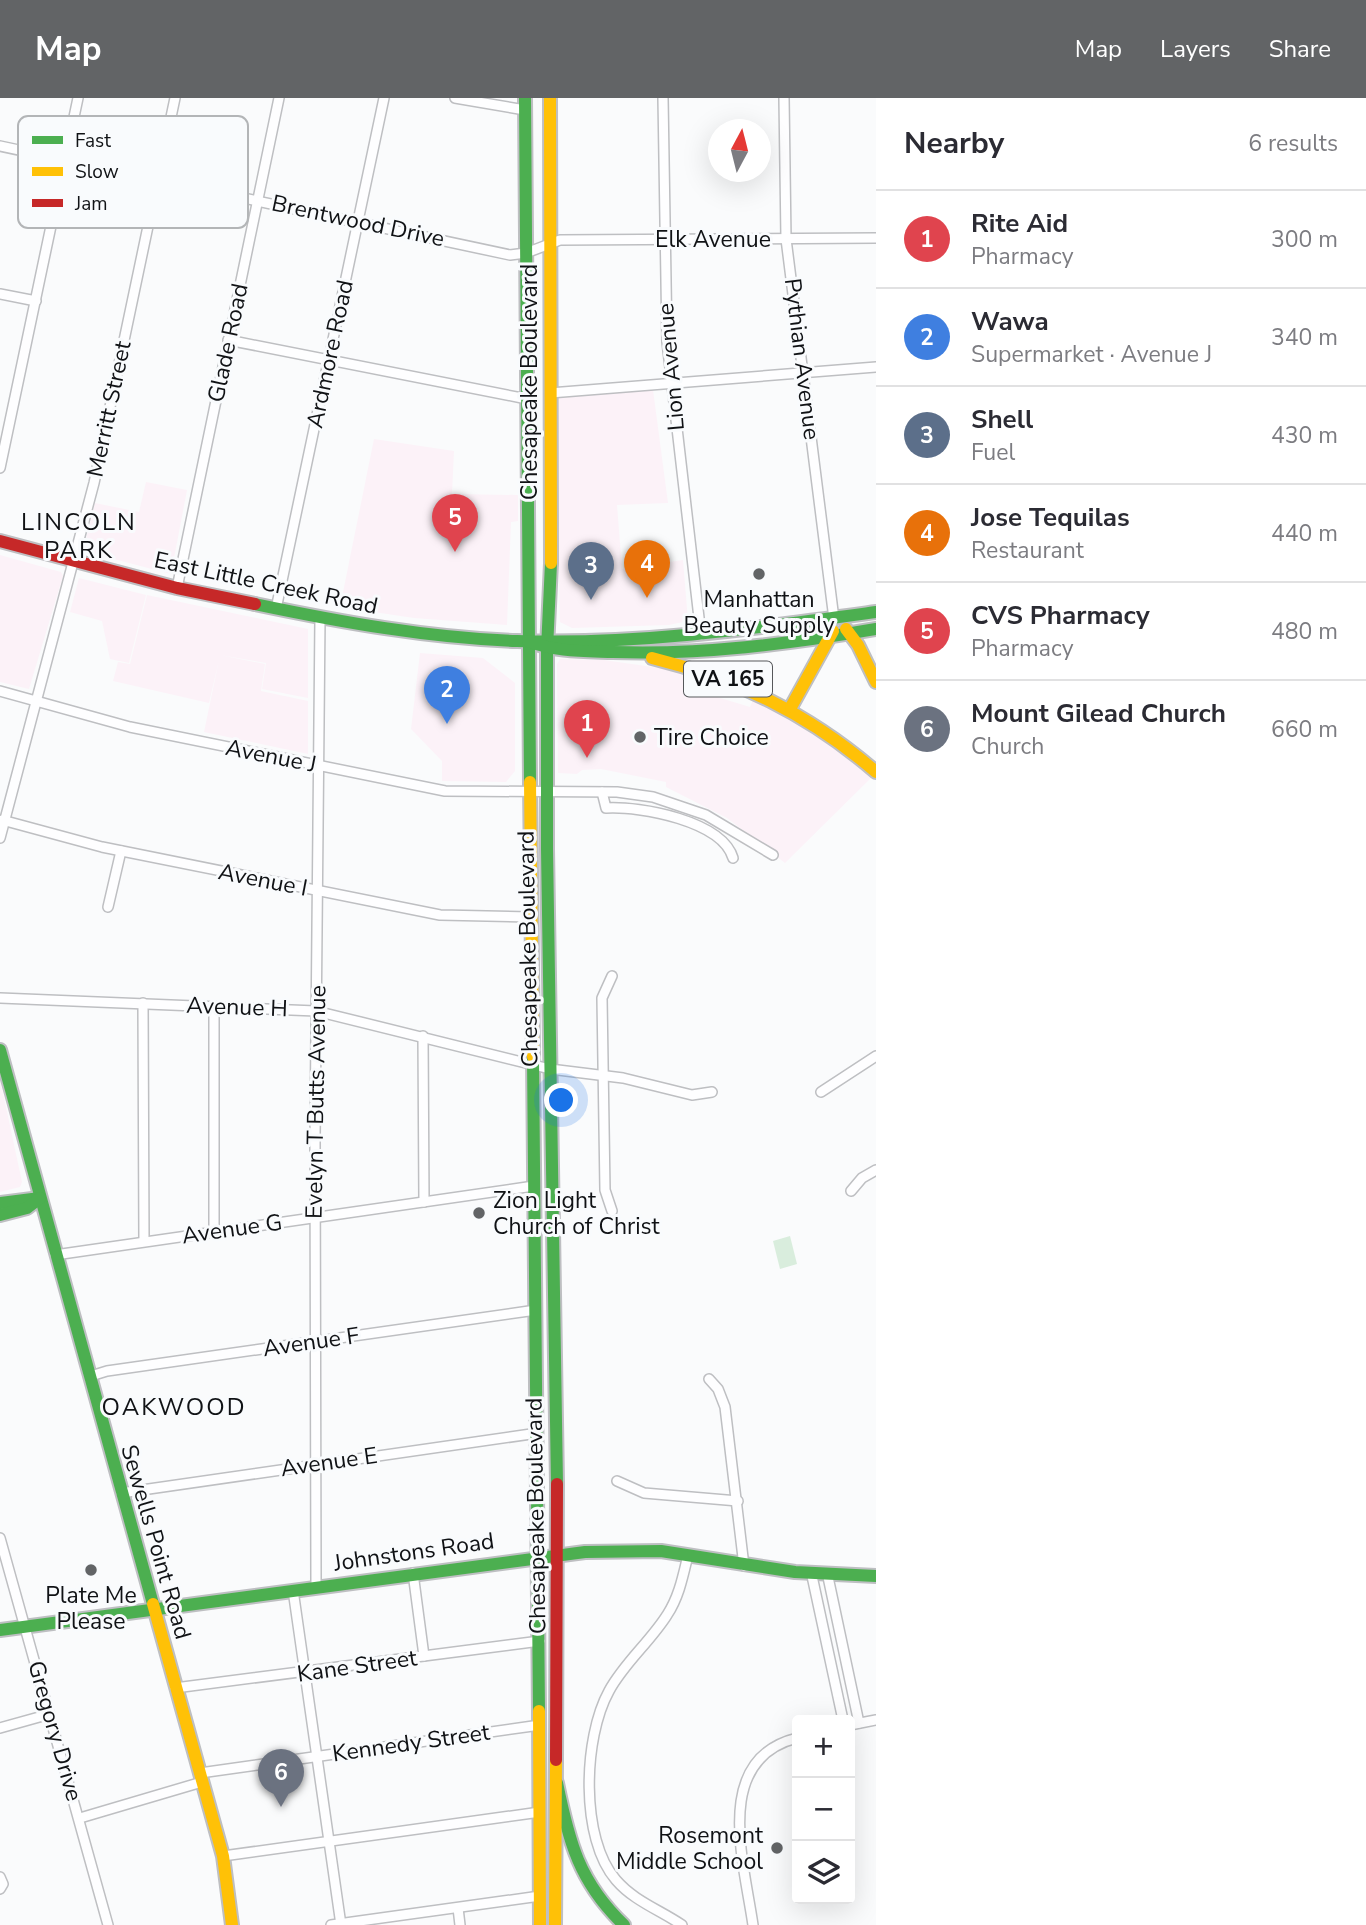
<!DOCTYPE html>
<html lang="en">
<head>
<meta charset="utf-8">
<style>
  :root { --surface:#fff; --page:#f2f2f3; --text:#2b2b33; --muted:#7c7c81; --line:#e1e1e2; --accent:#626466 }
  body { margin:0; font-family:"Nunito Sans",sans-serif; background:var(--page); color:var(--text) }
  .controls { position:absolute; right:21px; bottom:21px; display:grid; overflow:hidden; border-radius:7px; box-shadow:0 7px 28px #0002 }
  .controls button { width:63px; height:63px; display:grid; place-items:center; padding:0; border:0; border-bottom:2px solid var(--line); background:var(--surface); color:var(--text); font:35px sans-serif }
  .compass { position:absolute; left:708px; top:21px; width:63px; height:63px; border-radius:50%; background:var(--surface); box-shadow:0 7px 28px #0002; rotate:7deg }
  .you { position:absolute; left:562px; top:1003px; width:24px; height:24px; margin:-18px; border:5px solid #fff; border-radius:50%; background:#1a73e8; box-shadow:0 0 0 10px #1a73e833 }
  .badge { display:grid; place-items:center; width:46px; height:46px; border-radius:50%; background:var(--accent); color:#fff; font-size:23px; font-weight:700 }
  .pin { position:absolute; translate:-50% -58px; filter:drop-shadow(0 2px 4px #0008) }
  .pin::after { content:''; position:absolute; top:37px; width:24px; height:21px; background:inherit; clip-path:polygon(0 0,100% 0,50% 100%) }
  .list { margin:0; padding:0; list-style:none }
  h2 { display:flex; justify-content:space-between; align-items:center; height:91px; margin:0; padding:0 28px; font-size:30px }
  h2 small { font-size:23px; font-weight:400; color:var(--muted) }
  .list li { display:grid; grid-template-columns:46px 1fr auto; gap:21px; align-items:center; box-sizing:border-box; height:98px; padding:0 28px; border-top:2px solid var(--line) }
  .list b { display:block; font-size:26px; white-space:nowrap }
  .list p { margin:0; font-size:23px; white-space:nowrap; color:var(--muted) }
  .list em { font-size:23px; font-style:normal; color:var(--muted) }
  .icon { flex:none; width:38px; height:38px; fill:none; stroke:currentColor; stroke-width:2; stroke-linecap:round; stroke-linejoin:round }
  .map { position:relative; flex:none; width:876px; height:1827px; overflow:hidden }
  header { display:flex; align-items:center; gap:42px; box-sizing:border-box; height:98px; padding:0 35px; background:var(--accent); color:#fff }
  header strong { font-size:33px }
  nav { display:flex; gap:38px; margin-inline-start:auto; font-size:24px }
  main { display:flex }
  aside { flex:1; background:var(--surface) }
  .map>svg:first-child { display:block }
</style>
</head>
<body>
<header>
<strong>Map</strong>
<nav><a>Map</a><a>Layers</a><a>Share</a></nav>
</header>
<main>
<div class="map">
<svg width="876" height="1827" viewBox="0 0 876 1827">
  <rect width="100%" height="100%" fill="#fafbfc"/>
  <g fill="#fcf2f8">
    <path d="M653,292L668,405L617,407L622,471L683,462L688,523L669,527L572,530L560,524L556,299Z"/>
    <path d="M374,341L454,353L452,396L518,397V423L511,424L507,527L414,520L340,509Z"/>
    <path d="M146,384L187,392L171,476L83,453L95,405L139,414Z"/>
    <path d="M0,457L61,474L63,478L29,591L0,584Z"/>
    <path d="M79,480L146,497L129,565L110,561L102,523L70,514Z"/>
    <path d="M147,497L308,531V600L262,591L266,565L220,557L265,566L261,593L308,603V656L204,634L219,562L209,605L113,583L118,564L130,566Z"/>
    <path d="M420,555L483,560L515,585V673L506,684L442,683V663L411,631Z"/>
    <path d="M560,561L604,562L687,574L684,589L750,609L755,597L786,613L875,676L785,765L727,720L666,689V684L601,671L582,672L577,676L558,675L557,566Z"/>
    <path d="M0,981L22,1084L20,1089L0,1094Z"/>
  </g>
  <path fill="#d9eddd" d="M790,1138L797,1166L780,1171L773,1143Z"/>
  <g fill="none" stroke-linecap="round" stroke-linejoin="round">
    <defs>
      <g id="street">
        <path d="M455,0L525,12"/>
        <path d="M663,0L667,244L701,537"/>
        <path d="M784,0L786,141L834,521"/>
        <path d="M0,48L510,157L526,155L560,142L876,140"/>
        <path d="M0,196L36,203"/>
        <path d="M228,242L527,301"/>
        <path d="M550,295L876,269"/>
        <path d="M0,370L78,0"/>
        <path d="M177,490L279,0"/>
        <path d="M276,511L384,0"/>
        <path d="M0,593L130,629L445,693L617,694L653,699L706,717L773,757"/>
        <path d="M602,694L606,710C641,708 722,723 733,760"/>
        <path d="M2,722L102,749L440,817L529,819"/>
        <path d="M0,740L94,385L175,0"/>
        <path d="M108,809L121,753"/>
        <path d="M612,878L602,900L605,1092L612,1113"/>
        <path d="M0,900L316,913L550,971L623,980L692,997L712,994"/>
        <path d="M143,905L144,1143"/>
        <path d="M214,908V1133"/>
        <path d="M423,938L424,1104"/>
        <path d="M821,994L876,958"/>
        <path d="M851,1093L862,1080L876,1072"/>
        <path d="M55,1157L534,1088"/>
        <path d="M709,1281L718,1291L725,1309L744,1468"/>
        <path d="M90,1282L94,1277L107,1273L536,1212"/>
        <path d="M617,1383L644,1395L738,1403"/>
        <path d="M121,1395L538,1335"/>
        <path d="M0,1440L108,1827"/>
        <path d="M413,1475L424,1558"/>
        <path d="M812,1478L843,1622"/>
        <path d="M828,1479L859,1625"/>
        <path d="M316,1489L315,1040L320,520"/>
        <path d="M293,1492L341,1827"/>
        <path d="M175,1590L540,1543"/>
        <path d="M850,1627L876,1622"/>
        <path d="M0,1630L50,1616"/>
        <path d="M200,1675L540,1627"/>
        <path d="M80,1720L202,1684"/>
        <path d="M223,1758L540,1714"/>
        <path d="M0,1779L3,1786L0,1791"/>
        <path d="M458,1810L460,1827"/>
        <path d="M331,1827L540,1798"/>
        <path d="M682,1827C660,1812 634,1803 616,1782C580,1741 583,1640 609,1593C624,1565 650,1544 667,1517C679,1499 683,1478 688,1457"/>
        <path d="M753,1827C744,1764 712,1661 797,1640"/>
      </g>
      <g id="fast">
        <path d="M525,0L530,684"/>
        <path d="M551,465L547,551V751L557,1386"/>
        <path d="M255,506C341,524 429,540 517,543C637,547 758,530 876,514"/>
        <path d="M528,543C555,554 584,553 613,554C702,557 789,546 876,531"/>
        <path d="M0,952L153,1506"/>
        <path d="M533,959L539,1613"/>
        <path d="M0,1105L40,1100"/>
        <path d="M0,1117L27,1110L40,1100"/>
        <path d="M0,1532L585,1454L661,1453L795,1474L876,1478"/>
        <path d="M557,1685C569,1744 579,1784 624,1827"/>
      </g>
      <g id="slow">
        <path d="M550,0L551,465"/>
        <path d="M846,531L858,547L876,584"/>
        <path d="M652,560C737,581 809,616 876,674"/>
        <path d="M791,609L833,533"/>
        <path d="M530,684L533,959"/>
        <path d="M153,1506L223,1758L232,1827"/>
        <path d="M539,1613L540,1827"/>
        <path d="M555,1827L556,1662"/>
      </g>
      <g id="jam">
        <path d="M0,443L177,490L255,506"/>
        <path d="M556,1662L557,1386"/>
      </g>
    </defs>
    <use href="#street" stroke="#bebfc2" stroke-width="12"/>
    <use href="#fast" stroke="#bebfc2" stroke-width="16"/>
    <use href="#slow" stroke="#bebfc2" stroke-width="16"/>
    <use href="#jam" stroke="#bebfc2" stroke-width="16"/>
    <use href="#street" stroke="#fefeff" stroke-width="9"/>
    <use href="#fast" stroke="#4caf50" stroke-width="12"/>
    <use href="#slow" stroke="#ffc107" stroke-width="12"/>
    <use href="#jam" stroke="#c62828" stroke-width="12"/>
  </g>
  <g fill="#626466" stroke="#f9fbfd" stroke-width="2.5">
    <circle cx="759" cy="476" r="7"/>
    <circle cx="640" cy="639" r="7"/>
    <circle cx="479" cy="1115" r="7"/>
    <circle cx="91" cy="1472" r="7"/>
    <circle cx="777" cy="1750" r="7"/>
  </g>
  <g text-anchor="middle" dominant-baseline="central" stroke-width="6" stroke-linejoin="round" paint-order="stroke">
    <rect fill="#f9fbfd" stroke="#56585b" stroke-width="2" x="684" y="563.5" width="88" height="35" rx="5"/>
    <g font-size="21" font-weight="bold" fill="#101215">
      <text x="728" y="581">VA 165</text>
    </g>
    <g font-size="23" fill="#101215" stroke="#f9fbfd">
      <text transform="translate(358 123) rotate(12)">Brentwood Drive</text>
      <text x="713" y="141">Elk Avenue</text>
      <text transform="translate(228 245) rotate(-78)">Glade Road</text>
      <text transform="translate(330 256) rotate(-78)">Ardmore Road</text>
      <text transform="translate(802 261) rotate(83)">Pythian Avenue</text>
      <text transform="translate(671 269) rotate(-95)">Lion Avenue</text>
      <text transform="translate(529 284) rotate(-90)">Chesapeake Boulevard</text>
      <text transform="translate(109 311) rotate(-78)">Merritt Street</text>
      <text transform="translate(266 485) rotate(12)">East Little Creek Road</text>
      <text transform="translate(271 658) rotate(11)">Avenue J</text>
      <text transform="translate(263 782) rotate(11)">Avenue I</text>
      <text transform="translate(528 851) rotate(-91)">Chesapeake Boulevard</text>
      <text transform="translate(237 909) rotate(2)">Avenue H</text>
      <text transform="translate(316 1004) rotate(-89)">Evelyn T Butts Avenue</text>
      <text transform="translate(232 1131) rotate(-8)">Avenue G</text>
      <text transform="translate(311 1244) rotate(-8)">Avenue F</text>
      <text transform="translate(329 1364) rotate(-8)">Avenue E</text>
      <text transform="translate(536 1418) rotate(-91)">Chesapeake Boulevard</text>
      <text transform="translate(156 1444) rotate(74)">Sewells Point Road</text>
      <text transform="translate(414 1454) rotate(-8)">Johnstons Road</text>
      <text transform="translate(357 1568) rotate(-8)">Kane Street</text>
      <text transform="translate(55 1633) rotate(74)">Gregory Drive</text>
      <text transform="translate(411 1645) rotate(-8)">Kennedy Street</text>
    </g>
    <g font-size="23" fill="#101215" stroke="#f9fbfd">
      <text x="759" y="501">Manhattan<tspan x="759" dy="26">Beauty Supply</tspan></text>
      <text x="654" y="639" text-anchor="start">Tire Choice</text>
      <text x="493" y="1102" text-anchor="start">Zion Light<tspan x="493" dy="26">Church of Christ</tspan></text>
      <text x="91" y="1497">Plate Me<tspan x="91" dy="26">Please</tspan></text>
      <text x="763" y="1737" text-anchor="end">Rosemont<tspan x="763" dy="26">Middle School</tspan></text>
    </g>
    <g font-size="24" letter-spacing="2" fill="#101215" stroke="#f9fbfd">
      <text x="79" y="424">LINCOLN<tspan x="79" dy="28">PARK</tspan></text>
      <text x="174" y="1309">OAKWOOD</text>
    </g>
  </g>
  <rect x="18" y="18" width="230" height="112" rx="10" fill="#f9fbfd" stroke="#b3b5b7" stroke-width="2"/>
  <rect x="32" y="38" width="31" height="8" fill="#4caf50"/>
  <rect x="32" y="69" width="31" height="9" fill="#ffc107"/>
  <rect x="32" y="101" width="31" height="8" fill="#c62828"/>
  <g font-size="19" fill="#101215">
    <text x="75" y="49">Fast</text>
    <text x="75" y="80">Slow</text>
    <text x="75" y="112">Jam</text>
  </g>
</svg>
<div class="controls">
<button>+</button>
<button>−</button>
<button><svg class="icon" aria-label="layers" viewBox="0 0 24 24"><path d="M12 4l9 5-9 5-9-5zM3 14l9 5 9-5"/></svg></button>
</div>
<svg class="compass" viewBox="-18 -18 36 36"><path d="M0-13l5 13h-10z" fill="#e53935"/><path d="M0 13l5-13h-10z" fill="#7c7c81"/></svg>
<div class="you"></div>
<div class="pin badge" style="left:587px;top:660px;background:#e0444e">1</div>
<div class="pin badge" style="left:447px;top:626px;background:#3f7fe0">2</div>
<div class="pin badge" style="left:591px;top:502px;background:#5c6f8a">3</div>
<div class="pin badge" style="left:647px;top:500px;background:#e8710a">4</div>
<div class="pin badge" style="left:455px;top:454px;background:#e0444e">5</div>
<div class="pin badge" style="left:281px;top:1709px;background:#6b7280">6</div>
</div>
<aside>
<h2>Nearby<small>6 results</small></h2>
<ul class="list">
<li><span class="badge" style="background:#e0444e">1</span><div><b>Rite Aid</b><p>Pharmacy</p></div><em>300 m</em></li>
<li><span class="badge" style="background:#3f7fe0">2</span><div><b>Wawa</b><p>Supermarket · Avenue J</p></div><em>340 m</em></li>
<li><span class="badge" style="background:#5c6f8a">3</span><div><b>Shell</b><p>Fuel</p></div><em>430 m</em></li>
<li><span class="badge" style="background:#e8710a">4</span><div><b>Jose Tequilas</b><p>Restaurant</p></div><em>440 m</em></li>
<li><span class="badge" style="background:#e0444e">5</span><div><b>CVS Pharmacy</b><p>Pharmacy</p></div><em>480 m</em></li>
<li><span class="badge" style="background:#6b7280">6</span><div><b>Mount Gilead Church</b><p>Church</p></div><em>660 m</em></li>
</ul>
</aside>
</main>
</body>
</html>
